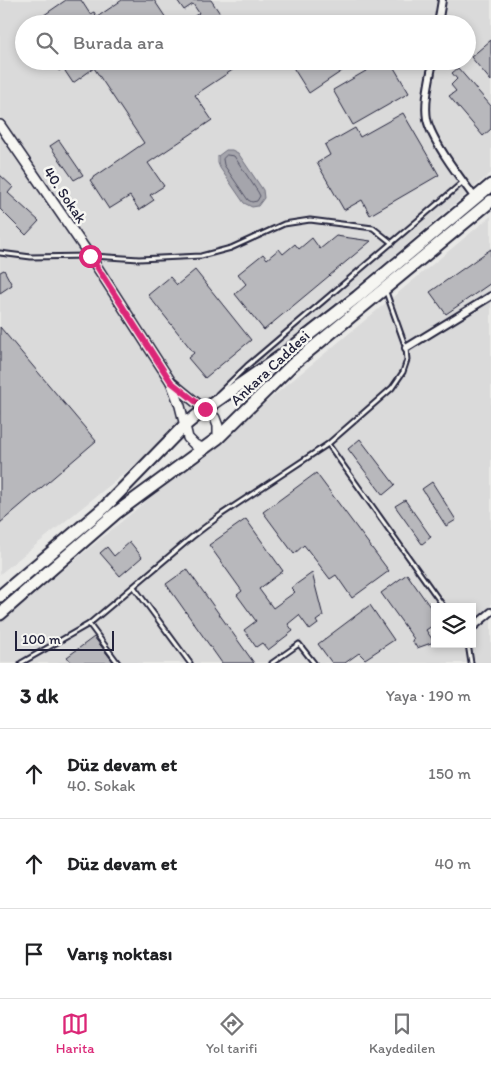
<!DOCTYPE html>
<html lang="tr">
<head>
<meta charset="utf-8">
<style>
  :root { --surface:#fff; --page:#f2f2f2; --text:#202124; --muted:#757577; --line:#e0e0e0; --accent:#db2777 }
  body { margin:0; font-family:Itim,sans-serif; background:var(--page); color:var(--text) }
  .controls { position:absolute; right:15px; bottom:15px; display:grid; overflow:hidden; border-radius:0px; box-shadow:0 2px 8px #0003 }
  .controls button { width:45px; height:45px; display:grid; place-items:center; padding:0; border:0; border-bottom:1px solid var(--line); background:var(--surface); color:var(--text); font:25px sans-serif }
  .scale { position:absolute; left:15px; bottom:12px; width:99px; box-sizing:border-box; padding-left:5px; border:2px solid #22223b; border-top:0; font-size:14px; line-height:18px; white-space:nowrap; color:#22223b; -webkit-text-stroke:4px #f6f6f2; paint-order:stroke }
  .stop { position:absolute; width:15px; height:15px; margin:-11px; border:4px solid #db2777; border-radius:50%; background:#fff }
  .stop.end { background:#db2777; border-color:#fff; box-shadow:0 1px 5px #0008 }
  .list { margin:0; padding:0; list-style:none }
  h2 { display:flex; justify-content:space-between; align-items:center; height:65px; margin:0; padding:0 20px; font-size:21px }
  h2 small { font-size:16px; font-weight:400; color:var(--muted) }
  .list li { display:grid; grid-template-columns:32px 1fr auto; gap:15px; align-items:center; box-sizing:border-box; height:90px; padding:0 20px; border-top:1px solid var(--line) }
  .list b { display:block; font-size:19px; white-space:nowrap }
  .list p { margin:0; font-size:16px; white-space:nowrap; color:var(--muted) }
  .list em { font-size:16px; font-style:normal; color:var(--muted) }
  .icon { flex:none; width:28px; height:28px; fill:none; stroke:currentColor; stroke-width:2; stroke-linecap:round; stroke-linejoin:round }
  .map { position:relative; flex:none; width:491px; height:663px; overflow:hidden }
  .search { position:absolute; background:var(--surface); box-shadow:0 2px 8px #0003; left:15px; right:15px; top:15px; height:55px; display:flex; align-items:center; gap:12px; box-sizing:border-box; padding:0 18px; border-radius:28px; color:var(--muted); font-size:19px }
  .sheet { height:335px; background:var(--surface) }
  nav { display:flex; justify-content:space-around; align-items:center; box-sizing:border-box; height:70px; border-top:1px solid var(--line); background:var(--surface); font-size:14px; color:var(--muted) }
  nav a { display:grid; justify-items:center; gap:2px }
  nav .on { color:var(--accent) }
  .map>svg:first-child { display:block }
</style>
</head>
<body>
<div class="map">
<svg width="491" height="663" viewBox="0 0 491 663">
  <rect width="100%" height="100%" fill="#e9e9e7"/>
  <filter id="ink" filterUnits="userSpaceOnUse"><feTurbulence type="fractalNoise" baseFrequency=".02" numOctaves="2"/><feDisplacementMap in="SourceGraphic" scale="10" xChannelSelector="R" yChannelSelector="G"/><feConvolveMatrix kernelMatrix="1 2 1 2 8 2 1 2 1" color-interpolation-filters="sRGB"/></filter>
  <g filter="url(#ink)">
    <g fill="#dadada" fill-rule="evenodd">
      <path d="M0,0H491V173L391,258L0,574ZM24,24H467V61H24Z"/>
      <path d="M491,216V663H0V622ZM435,607H472V644H435Z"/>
    </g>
    <path fill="#a5a5ac" stroke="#71717f" d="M226,150H232L238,153L263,190L264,198L258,206L252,207L244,203L220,168L218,163V156Z"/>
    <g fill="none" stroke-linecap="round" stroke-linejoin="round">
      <path stroke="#565668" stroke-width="1" d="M227,155L234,156L258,192L260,196L257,201L252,202L248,200L224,165L223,159Z"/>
    </g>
    <g fill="#b8b8bc" stroke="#22223b">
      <path d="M66,0H81L90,14L94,12L97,17L122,0H154L170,24H31Z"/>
      <path d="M177,0H211L227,24H187L194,19L193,17L199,13L193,4L184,10Z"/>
      <path d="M491,40V81L471,57Z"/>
      <path d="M53,61H246L195,95L212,120L148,163L164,186L150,195L154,200L139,210L130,196L109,209L90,180L144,143L94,68L73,83L63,68L59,71Z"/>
      <path d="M289,61H357L309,93Z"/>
      <path d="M383,61H390L409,93L353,125L333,90Z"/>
      <path d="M458,68L491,106V129L483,136L449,96L456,91L451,85L457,79L452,73Z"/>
      <path d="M403,113L439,175L370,215L362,200L344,210L317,163L330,155L325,145L355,128L360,137Z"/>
      <path d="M59,140L83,175L74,180L50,146Z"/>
      <path d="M0,175L13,187L8,193L39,221L26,235L0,209Z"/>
      <path d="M336,236L371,241L264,330L235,294L246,284L238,274L263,254L267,259L279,249L283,254L295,244L299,249L312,238L320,249Z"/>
      <path d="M491,249V283L446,314L430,292Z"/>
      <path d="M4,270L12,285L0,293V272Z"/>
      <path d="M195,270L251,340L205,378L188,358L194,353L148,295L170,277L177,285Z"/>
      <path d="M0,327L96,441L0,523Z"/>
      <path d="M360,439L395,485L383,495L348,449Z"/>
      <path d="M316,473L389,571L352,598L336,575L330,579L304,545L294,554L263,512Z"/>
      <path d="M432,482L456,520L446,526L422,489Z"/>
      <path d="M405,500L431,537L422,544L395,506Z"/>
      <path d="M246,519L283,571L259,589L273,608L295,592L291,588L312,573L323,616L316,621L318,624L310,630L299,615L288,624L293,631L268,650L262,643L256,647L244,630L256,621L237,595L242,591L209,545Z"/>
      <path d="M130,542L142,557L120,576L100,553L107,547L114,556Z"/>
      <path d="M187,569L254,663H222L166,584Z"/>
      <path d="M407,574L435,614V624L426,630L434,642L417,648L412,640L414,639L381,593Z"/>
      <path d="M370,605L394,640L365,659L359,653L345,663H332L318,644Z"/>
      <path d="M94,637L114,663H72L67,657Z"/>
    </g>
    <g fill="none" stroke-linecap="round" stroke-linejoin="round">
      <defs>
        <g id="lane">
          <path d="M0,253L31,257L87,256"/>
          <path d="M93,256L139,259L201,256L231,248L284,224L310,220L373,228L392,243"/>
          <path d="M218,394L247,366L463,182"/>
          <path d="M328,444L444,607"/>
          <path d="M134,587L190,663"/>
          <path d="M89,624L118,663"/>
          <path d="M468,644L471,663"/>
          <path d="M21,663L89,624L192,537L222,514L328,444L392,388L403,372L407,360L406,348L386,292"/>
          <path d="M272,663L299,644L314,663"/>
        </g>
        <g id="street">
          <path d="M438,24L442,0"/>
          <path d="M433,61C430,79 424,101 427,119C431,140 461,179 475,198"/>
          <path d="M406,348L491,296"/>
          <path d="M472,628L491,612"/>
        </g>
        <g id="secondary">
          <path d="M0,125L90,256L171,382L180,406L188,438L195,445L205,449"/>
          <path d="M171,382L215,418L218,426V438"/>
        </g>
        <g id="highway">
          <path d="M0,596L105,507L184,426L205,409L284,354L357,297L491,185"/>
          <path d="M0,614L116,513L218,438L293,364L491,201"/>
        </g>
      </defs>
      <use href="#lane" stroke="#22223b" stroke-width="7"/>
      <use href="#street" stroke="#22223b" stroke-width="10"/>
      <use href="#secondary" stroke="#22223b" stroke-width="12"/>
      <use href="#highway" stroke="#22223b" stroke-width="15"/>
      <use href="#lane" stroke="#f6f6f2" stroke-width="3"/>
      <use href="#street" stroke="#f6f6f2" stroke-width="6"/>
      <use href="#secondary" stroke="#f6f6f2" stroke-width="9"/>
      <use href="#highway" stroke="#f6f6f2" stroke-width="11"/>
    </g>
  </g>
  <g fill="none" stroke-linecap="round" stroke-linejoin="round" filter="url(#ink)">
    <path stroke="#db2777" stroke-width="6" d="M90,256L171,382L205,409"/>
  </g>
  <g text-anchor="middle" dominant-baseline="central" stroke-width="5" stroke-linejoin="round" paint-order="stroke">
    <g font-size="15" fill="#22223b" stroke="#f6f6f2">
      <text transform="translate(65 195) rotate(56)">40. Sokak</text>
      <text transform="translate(270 368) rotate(-43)">Ankara Caddesi</text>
    </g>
  </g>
</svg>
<div class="controls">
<button><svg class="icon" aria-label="layers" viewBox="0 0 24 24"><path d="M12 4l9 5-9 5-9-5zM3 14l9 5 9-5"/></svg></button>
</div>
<div class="scale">100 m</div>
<div class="stop" style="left:90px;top:256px"></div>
<div class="stop end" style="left:205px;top:409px"></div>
<div class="search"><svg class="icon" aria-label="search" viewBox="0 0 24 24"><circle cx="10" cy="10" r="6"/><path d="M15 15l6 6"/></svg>Burada ara</div>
</div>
<section class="sheet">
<h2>3 dk<small>Yaya · 190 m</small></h2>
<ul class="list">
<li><svg class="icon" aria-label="ahead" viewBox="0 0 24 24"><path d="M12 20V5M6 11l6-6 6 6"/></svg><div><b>Düz devam et</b><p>40. Sokak</p></div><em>150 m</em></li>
<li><svg class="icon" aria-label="ahead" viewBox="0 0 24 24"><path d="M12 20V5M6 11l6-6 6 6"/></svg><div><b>Düz devam et</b></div><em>40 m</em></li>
<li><svg class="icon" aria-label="arrive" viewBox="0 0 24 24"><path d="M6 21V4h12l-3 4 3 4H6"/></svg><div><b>Varış noktası</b></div></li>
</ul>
</section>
<nav>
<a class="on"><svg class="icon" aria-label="map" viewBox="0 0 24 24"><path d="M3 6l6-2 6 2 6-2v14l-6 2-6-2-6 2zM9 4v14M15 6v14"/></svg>Harita</a>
<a><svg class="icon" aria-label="directions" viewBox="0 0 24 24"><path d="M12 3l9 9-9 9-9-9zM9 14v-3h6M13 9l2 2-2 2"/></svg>Yol tarifi</a>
<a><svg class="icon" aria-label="saved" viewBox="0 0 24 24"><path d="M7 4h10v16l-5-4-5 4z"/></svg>Kaydedilen</a>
</nav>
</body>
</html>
